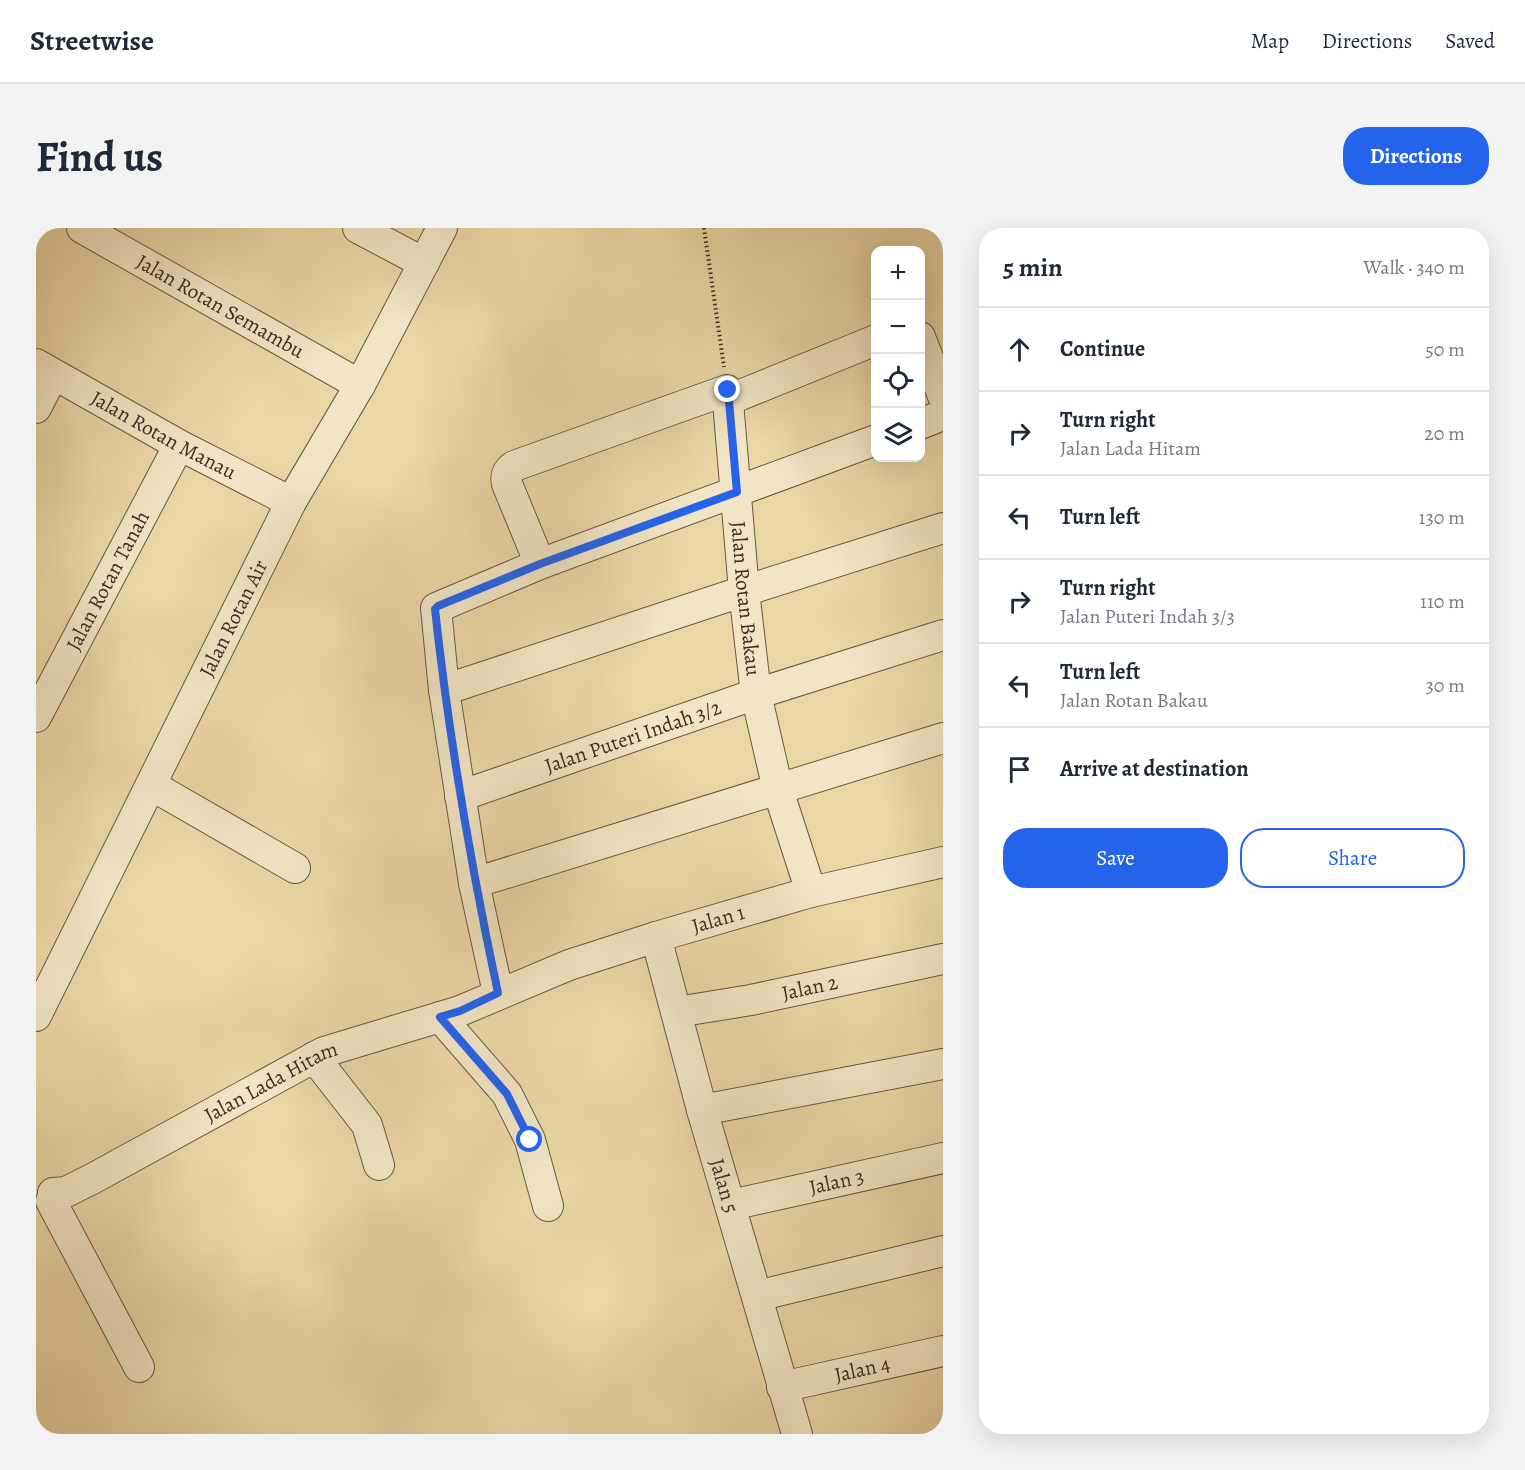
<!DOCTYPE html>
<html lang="en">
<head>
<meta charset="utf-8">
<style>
  :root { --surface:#fff; --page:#f2f2f3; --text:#1f2937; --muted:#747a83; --line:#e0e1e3; --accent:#2563eb }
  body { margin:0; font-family:Alegreya,serif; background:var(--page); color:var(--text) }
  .controls { position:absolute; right:18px; top:18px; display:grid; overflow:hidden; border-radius:12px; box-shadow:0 6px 24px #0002 }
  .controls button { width:54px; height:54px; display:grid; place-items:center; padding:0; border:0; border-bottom:2px solid var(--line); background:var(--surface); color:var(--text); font:30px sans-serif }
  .stop { position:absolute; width:18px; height:18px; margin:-14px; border:4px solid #2563eb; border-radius:50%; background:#fff }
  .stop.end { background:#2563eb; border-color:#fff; box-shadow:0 2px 6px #0008 }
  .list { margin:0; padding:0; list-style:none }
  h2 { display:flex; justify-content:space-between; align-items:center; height:78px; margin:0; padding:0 24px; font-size:26px }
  h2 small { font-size:20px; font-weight:400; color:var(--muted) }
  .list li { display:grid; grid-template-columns:39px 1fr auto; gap:18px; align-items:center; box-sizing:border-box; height:84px; padding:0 24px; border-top:2px solid var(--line) }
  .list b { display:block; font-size:22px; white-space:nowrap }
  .list p { margin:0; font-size:20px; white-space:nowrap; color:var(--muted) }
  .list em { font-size:20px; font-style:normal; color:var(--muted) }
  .actions { display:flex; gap:12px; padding:18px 24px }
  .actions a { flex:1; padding:14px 0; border:2px solid var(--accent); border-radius:24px; text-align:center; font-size:21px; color:var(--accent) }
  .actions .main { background:var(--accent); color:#fff }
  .icon { flex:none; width:33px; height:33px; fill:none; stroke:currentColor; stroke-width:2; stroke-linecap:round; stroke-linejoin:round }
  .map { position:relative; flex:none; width:907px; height:1206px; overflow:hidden; border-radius:24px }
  header { display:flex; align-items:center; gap:36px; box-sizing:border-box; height:84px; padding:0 30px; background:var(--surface); border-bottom:2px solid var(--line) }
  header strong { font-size:28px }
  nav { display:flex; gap:33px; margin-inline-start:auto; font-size:21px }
  .intro { display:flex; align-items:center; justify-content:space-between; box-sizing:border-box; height:144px; padding:0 36px }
  h1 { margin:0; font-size:42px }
  .button { padding:15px 27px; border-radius:24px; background:var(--accent); color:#fff; font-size:21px; font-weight:700 }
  main { display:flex; gap:36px; padding:0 36px }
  aside { flex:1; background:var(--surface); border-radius:24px; box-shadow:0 6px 24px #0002 }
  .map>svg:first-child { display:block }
</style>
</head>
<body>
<header>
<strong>Streetwise</strong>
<nav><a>Map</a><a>Directions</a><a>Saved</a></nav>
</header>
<div class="intro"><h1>Find us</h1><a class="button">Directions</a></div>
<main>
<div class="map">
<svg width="907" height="1206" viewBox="0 0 907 1206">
  <rect width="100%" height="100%" fill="#ebd7a6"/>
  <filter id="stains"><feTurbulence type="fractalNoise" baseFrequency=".00333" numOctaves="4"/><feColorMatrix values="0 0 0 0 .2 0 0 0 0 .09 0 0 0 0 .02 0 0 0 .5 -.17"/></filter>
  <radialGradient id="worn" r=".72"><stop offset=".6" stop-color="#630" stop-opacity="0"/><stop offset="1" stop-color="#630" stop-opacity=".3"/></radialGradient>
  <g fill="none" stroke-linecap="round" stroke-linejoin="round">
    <defs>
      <g id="minor">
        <path id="s1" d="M46,0L324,157"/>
        <path d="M322,0L388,35"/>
        <path d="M884,109L907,168"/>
        <path id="s2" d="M0,136L143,217L255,274"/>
        <path d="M692,172L840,112"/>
        <path d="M0,180L17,147"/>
        <path d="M884,196L907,187"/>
        <path id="s3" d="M504,336L471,256C469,247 471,243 478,238L691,162L708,363L720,466L742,562L775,664"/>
        <path d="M408,462L708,363L907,300"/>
        <path id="s4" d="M0,489L143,217"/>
        <path d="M115,557L259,640"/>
        <path id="s5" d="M424,568L720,466L907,407"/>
        <path d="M438,655L907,510"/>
        <path id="s6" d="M620,709L666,882L761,1206"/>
        <path d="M462,765L438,655L408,462L400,380L504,336L840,212"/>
        <path id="s7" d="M641,784L715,772L907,731"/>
        <path id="s8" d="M0,788L255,274L324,157L406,0"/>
        <path d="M404,789L471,866L494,912L512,978"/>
        <path d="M278,829L331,897L343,937"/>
        <path d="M666,882L907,836"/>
        <path id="s9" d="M17,965L30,964L56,951L288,824L424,783L533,737L620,709L775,664L907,634"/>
        <path d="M15,973L103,1139"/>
        <path id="s10" d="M695,977L907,930"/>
        <path d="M721,1068L907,1023"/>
        <path id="s11" d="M746,1159L907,1123"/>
      </g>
    </defs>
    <use href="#minor" stroke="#665944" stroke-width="32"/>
    <path stroke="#3a2f23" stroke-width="4" stroke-dasharray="1.5 3" stroke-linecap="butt" d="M668,0L688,139"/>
    <use href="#minor" stroke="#f2e5c5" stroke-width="30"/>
  </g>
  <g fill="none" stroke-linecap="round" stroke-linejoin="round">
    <path stroke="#2563eb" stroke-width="8" d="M494,912L471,866L404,789L424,783L462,765C435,638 413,511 399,381L402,378L504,336L701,264L692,162"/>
  </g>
  <g text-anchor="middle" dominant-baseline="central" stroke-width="4.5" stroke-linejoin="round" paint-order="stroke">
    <g font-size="21" fill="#3a2f23" stroke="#f2e5c5">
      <text stroke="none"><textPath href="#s1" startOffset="159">Jalan Rotan Semambu</textPath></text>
      <text stroke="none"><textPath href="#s2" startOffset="146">Jalan Rotan Manau</textPath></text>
      <text stroke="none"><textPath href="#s4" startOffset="154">Jalan Rotan Tanah</textPath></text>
      <text stroke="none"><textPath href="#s3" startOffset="543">Jalan Rotan Bakau</textPath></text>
      <text stroke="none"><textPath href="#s8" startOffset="444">Jalan Rotan Air</textPath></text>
      <text stroke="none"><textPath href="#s5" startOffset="183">Jalan Puteri Indah 3/2</textPath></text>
      <text stroke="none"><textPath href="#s9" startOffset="723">Jalan 1</textPath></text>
      <text stroke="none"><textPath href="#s7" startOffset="135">Jalan 2</textPath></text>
      <text stroke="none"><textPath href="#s9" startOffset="246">Jalan Lada Hitam</textPath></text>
      <text stroke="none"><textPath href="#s10" startOffset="108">Jalan 3</textPath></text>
      <text stroke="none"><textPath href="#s6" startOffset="258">Jalan 5</textPath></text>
      <text stroke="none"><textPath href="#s11" startOffset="82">Jalan 4</textPath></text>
    </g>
  </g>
  <rect width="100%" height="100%" filter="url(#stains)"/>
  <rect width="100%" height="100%" fill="url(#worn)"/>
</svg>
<div class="controls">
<button>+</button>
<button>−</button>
<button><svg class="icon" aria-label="locate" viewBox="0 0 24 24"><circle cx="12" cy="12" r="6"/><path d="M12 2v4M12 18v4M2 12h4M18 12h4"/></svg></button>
<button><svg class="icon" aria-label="layers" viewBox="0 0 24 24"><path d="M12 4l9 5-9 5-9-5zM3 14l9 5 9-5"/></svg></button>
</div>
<div class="stop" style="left:494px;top:912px"></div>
<div class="stop end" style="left:692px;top:162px"></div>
</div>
<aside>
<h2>5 min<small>Walk · 340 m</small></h2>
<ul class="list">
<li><svg class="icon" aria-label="ahead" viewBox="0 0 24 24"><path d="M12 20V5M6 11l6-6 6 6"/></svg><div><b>Continue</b></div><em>50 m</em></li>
<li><svg class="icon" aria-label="right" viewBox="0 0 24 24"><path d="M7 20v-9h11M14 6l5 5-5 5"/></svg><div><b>Turn right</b><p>Jalan Lada Hitam</p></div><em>20 m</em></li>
<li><svg class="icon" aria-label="left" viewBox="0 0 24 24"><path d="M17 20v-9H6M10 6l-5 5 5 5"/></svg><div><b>Turn left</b></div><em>130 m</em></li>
<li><svg class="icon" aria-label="right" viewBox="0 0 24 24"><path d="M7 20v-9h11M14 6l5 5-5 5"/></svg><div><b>Turn right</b><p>Jalan Puteri Indah 3/3</p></div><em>110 m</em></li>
<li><svg class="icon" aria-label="left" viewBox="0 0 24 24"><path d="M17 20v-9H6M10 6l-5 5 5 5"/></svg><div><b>Turn left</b><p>Jalan Rotan Bakau</p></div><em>30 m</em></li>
<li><svg class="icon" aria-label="arrive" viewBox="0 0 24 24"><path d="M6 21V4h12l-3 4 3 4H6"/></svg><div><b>Arrive at destination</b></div></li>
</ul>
<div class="actions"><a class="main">Save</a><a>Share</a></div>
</aside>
</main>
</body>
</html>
